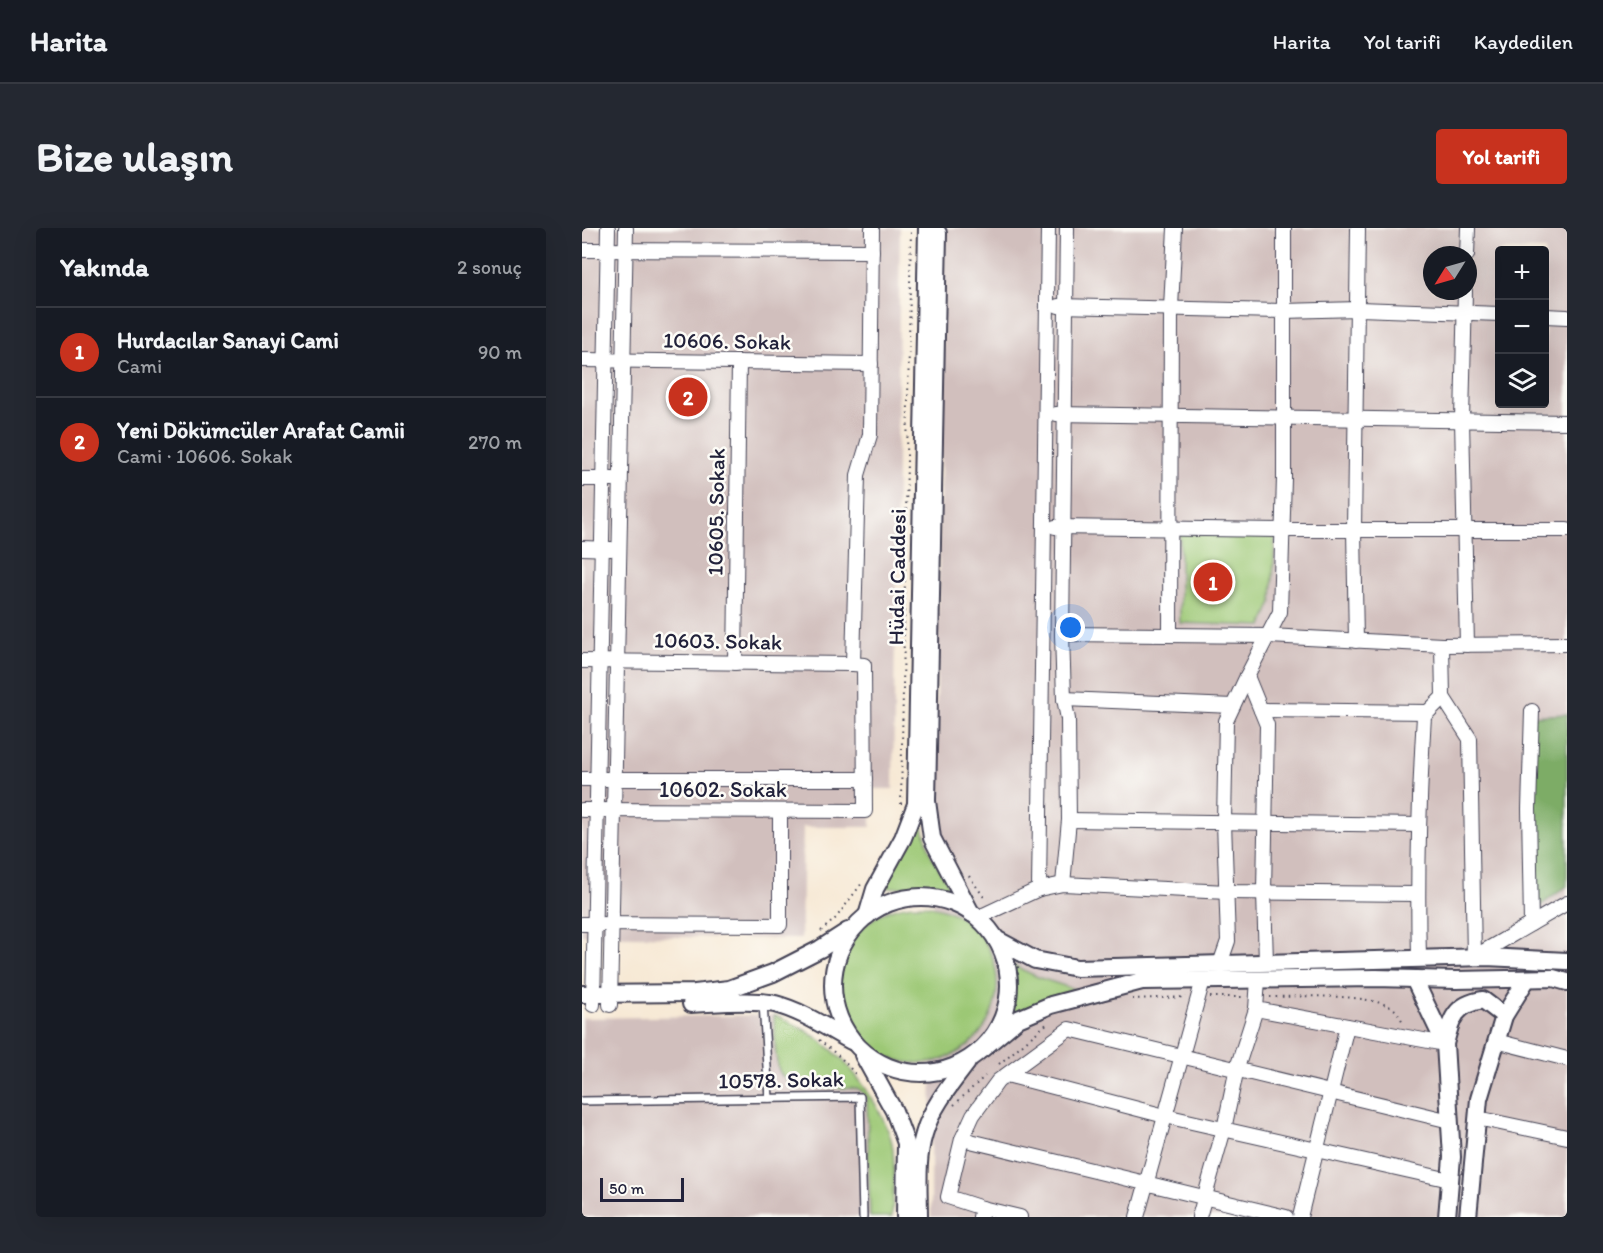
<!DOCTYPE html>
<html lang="tr">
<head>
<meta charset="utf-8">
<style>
  :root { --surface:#171b24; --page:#242831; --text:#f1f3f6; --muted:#9ea1a6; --line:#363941; --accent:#c8321e }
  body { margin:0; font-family:Itim,sans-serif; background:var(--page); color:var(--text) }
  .controls { position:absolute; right:18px; top:18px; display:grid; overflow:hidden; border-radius:6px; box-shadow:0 6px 24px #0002 }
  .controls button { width:54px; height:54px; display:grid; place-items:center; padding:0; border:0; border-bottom:2px solid var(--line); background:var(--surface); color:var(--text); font:30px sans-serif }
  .compass { position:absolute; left:841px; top:18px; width:54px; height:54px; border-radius:50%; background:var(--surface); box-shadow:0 6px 24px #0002; rotate:233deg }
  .scale { position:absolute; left:18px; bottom:15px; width:84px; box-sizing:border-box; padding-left:6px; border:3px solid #22223b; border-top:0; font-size:16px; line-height:21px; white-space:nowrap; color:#22223b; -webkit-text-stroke:4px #fdfcf7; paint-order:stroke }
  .you { position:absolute; left:489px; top:400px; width:21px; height:21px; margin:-15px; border:4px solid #fff; border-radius:50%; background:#1a73e8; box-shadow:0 0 0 9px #1a73e833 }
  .badge { display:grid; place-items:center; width:39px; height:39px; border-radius:50%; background:var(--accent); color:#fff; font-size:20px; font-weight:700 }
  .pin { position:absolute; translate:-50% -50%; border:3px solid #fff; box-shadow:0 2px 6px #0006 }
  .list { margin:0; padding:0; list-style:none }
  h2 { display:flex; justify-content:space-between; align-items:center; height:78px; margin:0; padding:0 24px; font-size:26px }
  h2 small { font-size:20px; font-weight:400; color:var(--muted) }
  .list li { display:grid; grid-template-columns:39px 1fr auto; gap:18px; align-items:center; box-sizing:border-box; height:90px; padding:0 24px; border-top:2px solid var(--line) }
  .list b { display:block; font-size:22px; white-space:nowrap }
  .list p { margin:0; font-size:20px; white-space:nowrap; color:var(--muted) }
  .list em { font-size:20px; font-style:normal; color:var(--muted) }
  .icon { flex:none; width:33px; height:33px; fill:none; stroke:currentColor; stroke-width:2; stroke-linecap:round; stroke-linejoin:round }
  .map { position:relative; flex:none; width:985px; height:989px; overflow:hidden; border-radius:6px }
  header { display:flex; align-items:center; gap:36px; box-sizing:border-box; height:84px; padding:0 30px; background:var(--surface); border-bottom:2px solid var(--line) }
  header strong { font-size:28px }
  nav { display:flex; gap:33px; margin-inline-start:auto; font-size:21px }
  .intro { display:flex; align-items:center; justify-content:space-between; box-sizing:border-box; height:144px; padding:0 36px }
  h1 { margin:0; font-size:42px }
  .button { padding:15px 27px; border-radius:6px; background:var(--accent); color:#fff; font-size:21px; font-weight:700 }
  main { display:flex; gap:36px; padding:0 36px }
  aside { flex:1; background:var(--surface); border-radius:6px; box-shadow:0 6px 24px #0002 }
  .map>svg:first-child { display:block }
</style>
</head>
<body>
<header>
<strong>Harita</strong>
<nav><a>Harita</a><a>Yol tarifi</a><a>Kaydedilen</a></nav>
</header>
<div class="intro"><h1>Bize ulaşın</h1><a class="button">Yol tarifi</a></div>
<main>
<aside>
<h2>Yakında<small>2 sonuç</small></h2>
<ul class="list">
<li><span class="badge">1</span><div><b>Hurdacılar Sanayi Cami</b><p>Cami</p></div><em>90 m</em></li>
<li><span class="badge">2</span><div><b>Yeni Dökümcüler Arafat Camii</b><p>Cami · 10606. Sokak</p></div><em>270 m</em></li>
</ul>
</aside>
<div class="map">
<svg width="985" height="989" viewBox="0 0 985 989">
  <rect width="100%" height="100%" fill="#fdfcf7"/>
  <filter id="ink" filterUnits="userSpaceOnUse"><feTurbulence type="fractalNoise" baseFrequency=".0167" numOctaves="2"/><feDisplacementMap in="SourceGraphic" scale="12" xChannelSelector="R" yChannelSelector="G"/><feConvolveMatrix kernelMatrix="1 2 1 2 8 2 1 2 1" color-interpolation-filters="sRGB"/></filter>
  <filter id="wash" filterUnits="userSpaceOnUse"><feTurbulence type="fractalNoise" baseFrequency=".008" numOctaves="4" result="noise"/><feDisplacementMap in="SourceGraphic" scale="24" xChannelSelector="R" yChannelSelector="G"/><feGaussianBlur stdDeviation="1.35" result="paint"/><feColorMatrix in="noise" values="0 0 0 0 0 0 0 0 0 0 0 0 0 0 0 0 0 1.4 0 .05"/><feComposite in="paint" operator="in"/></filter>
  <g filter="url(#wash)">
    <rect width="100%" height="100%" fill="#f7e9d5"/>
    <g fill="#d1bfbd" fill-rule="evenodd">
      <path d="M0,0H318L311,561H290L289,599H221L219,711L0,707Z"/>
      <path d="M363,0H985V989H349L350,755ZM918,22H963V176H918ZM850,27H886V63H850Z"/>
      <path d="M192,787L196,838L201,848L213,856L277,861L285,869L288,989H0V790Z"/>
    </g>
    <g fill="#9cc875" stroke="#5f7558" stroke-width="1.5">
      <path d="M598,306L693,308L690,374L680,398L598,395Z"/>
      <path d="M337,584L348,625L368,660L334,659L301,660Z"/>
      <circle cx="336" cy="756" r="79"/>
      <path d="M428,736L458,750L492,761L455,775L423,795L430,767Z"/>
      <path d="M192,787C237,804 271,837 294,877C300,889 307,901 310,915C314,939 311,965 310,989H288L285,869L277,861C257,858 202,867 196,839C192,823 193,804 192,787Z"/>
    </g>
    <path fill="#7dac66" stroke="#506750" stroke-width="1.5" d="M985,486V658L951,683L950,488Z"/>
  </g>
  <g filter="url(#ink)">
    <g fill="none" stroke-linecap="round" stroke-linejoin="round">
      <defs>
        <g id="service">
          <path d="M181,775L187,870"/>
          <path d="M0,873L278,869L281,989"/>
        </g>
        <g id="minor">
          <path d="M0,22L290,23"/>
          <path d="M885,27L886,0"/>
          <path d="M883,63L880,192L885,417"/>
          <path d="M476,78L701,83L777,81L918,86"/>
          <path d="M963,88L985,89"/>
          <path d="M0,132L289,136"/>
          <path d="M474,186L985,194"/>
          <path d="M0,251H31"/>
          <path d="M473,299L701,302H985"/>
          <path d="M0,320L29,321"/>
          <path d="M480,406L687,408L860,417L861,469L842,488C837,569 835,649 837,731"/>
          <path d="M588,406L589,80L593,0"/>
          <path d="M774,413L772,302L776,0"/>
          <path d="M860,417L985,416"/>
          <path d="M0,433L271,436"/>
          <path d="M153,435L157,134"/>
          <path d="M665,448L685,497L682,664L684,735"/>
          <path d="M861,469L888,511L892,729L985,675"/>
          <path d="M482,471L651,478"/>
          <path d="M679,482L846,484"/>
          <path d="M0,551H283"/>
          <path d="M0,582L283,583L282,437L271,436L276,247L288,207L290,0"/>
          <path d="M487,592L837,597"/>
          <path d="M481,656L487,592L486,491L482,471L480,406L485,0"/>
          <path d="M457,661L466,0"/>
          <path d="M395,690L457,661L481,656L645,664L835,666"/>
          <path d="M0,696L198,697V583"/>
          <path d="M949,696L947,581L950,483"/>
          <path d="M638,736L646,713L642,594L644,493L665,448L698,384L702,250V0"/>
          <path d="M676,751L674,781L863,816"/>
          <path d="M11,777L26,0"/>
          <path d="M28,777L44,0"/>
          <path d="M914,813L985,831"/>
          <path d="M425,847L583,888L868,952"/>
          <path d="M895,890L985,909"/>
          <path d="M380,911L704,989"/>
          <path d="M400,980L438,989"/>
          <path d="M398,989L400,980L366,969L380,911L391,887L416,853L487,801L868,893"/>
          <path d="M555,989L621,752"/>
          <path d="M617,989L642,901L655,840L674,781"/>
          <path d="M718,989L765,798"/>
        </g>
        <g id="tertiary">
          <path d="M356,5L345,573L350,610L389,685"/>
          <circle cx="339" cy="757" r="88"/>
          <path d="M285,688L293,661L321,610L334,576L345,0"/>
          <path d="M414,711L453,732L495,740L904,729L985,733"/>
          <path d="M832,751L863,816L870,929L865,989"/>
          <path d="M0,766L113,765L147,761L191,745L238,721L266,703"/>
          <path d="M109,776C133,775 171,771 193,776C220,783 245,800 269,813"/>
          <path d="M863,816C869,791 873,776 901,772L922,788"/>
          <path d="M400,821L436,791L469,777L560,753L794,750L874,752L971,750L985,754"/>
          <path d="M281,827L312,883L324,915L323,989"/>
          <path d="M337,989C337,962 334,932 342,906C349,880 369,856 385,835"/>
          <path d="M886,989L897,871L922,788L945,751"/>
        </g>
      </defs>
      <use href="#service" stroke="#424052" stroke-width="10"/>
      <use href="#minor" stroke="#424052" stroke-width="16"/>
      <use href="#tertiary" stroke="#424052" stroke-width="20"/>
      <g stroke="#424052" stroke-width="2" stroke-dasharray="1.5 4.5" stroke-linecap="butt">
        <path d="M319,576L329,0"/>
        <path d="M387,648L404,672"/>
        <path d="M239,703L254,690L280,655"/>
        <path d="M628,769H664"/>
        <path d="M688,769C719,769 785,764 812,781C816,784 819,791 822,796"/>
        <path d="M550,771L604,769"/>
        <path d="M435,776L436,738"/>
        <path d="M237,812L259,830L276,849"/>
        <path d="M417,836L467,794"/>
        <path d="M372,877L403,848"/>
      </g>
      <use href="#service" stroke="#fff" stroke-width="7"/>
      <use href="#minor" stroke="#fff" stroke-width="14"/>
      <use href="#tertiary" stroke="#fff" stroke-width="16"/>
    </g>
  </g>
  <g text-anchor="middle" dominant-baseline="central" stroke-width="5" stroke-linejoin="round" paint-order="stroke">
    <g font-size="22" fill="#22223b" stroke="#fdfcf7">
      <text transform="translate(145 113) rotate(1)">10606. Sokak</text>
      <text transform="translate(134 284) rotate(-89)">10605. Sokak</text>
      <text transform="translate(315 349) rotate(-89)">Hüdai Caddesi</text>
      <text transform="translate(136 413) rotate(1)">10603. Sokak</text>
      <text x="141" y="561">10602. Sokak</text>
      <text transform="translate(199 852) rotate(-1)">10578. Sokak</text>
    </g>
  </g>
</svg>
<div class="controls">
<button>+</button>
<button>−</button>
<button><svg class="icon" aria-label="layers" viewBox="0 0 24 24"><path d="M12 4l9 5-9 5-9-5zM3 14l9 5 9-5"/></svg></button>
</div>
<svg class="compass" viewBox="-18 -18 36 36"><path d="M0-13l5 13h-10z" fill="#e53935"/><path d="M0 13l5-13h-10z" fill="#9ea1a6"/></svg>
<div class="scale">50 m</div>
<div class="you"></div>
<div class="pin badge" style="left:631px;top:354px">1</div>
<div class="pin badge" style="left:106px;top:169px">2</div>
</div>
</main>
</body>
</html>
